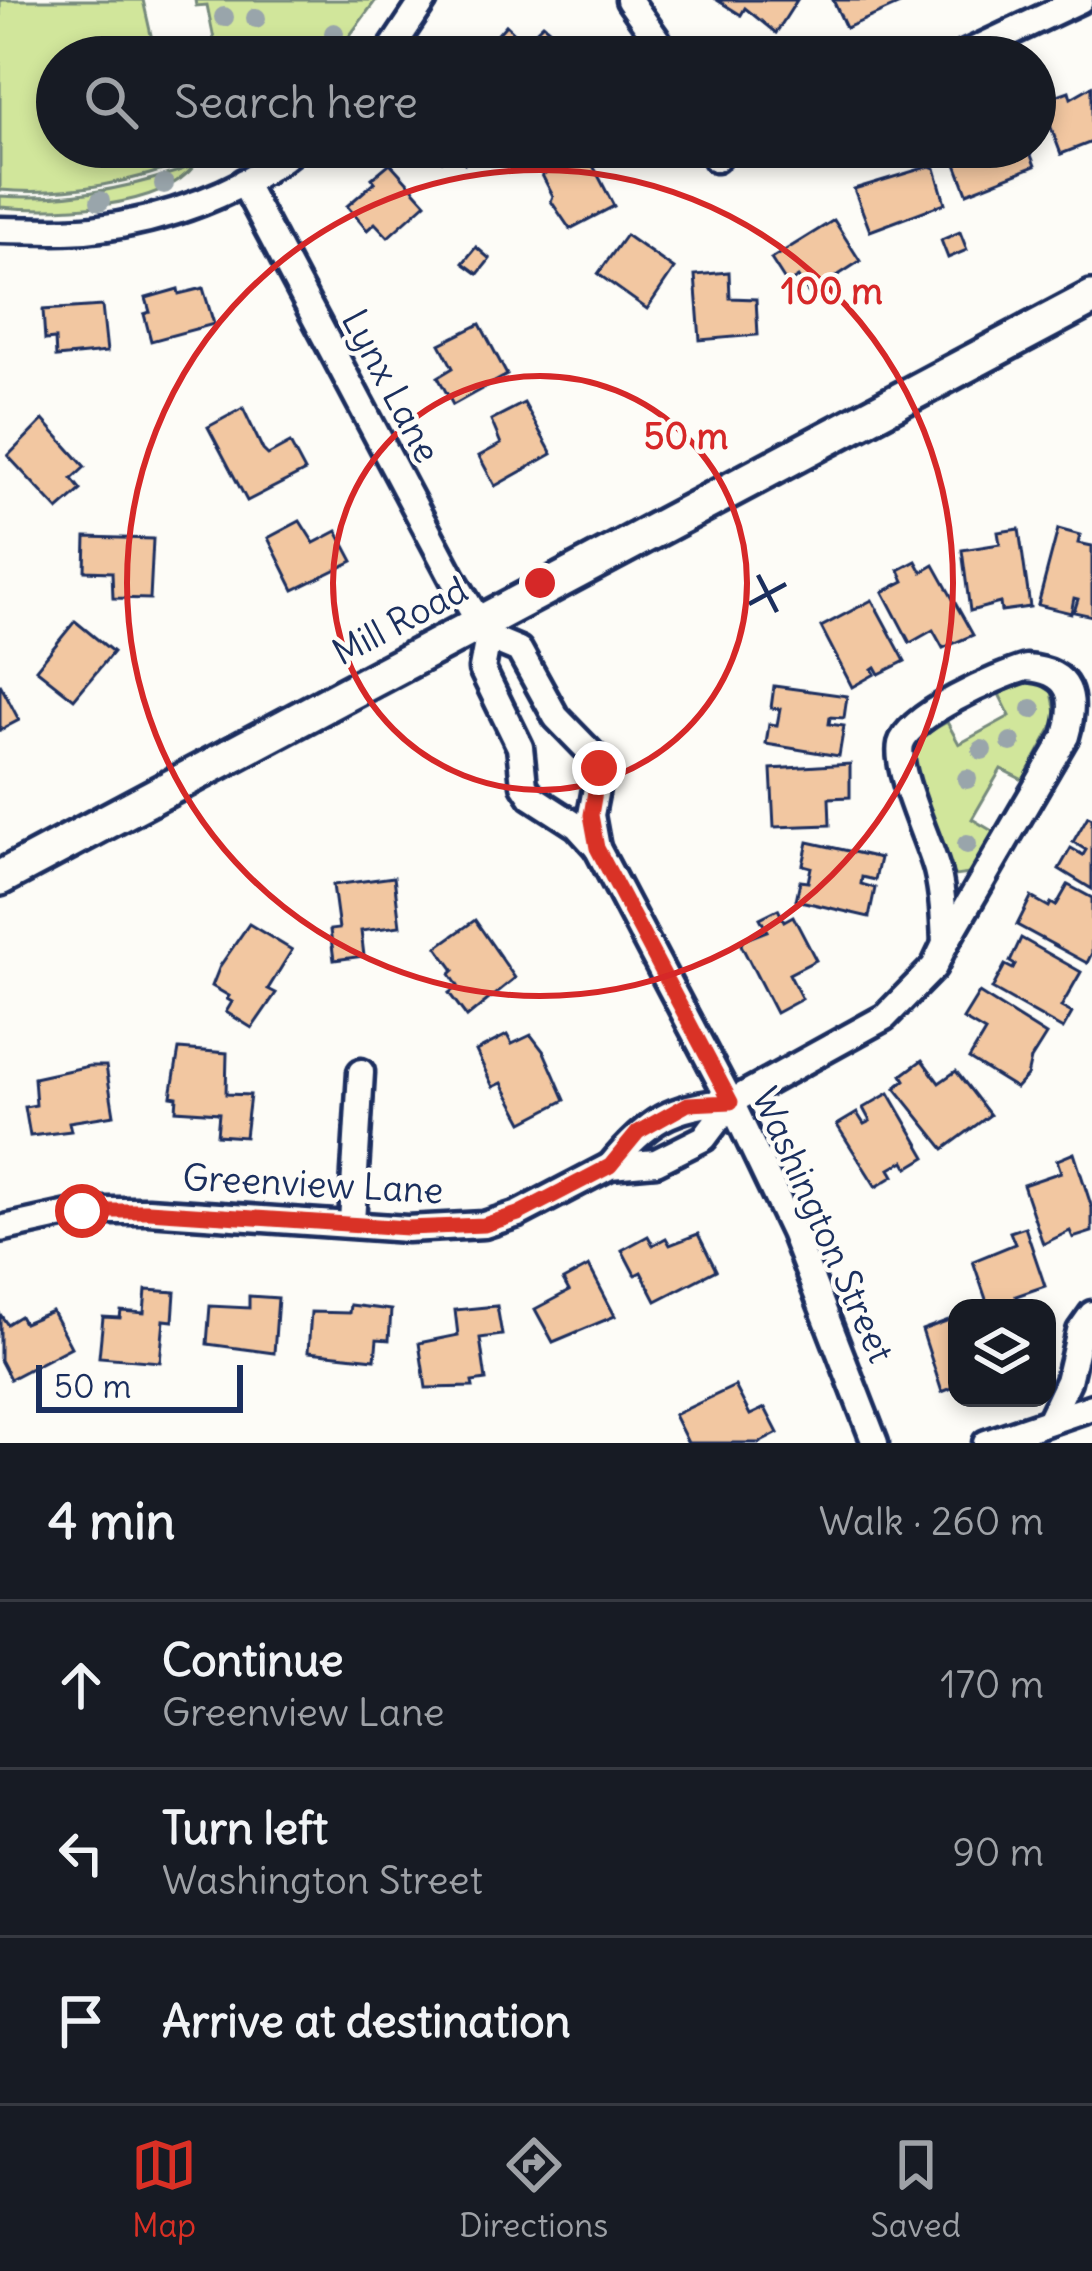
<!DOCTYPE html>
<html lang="en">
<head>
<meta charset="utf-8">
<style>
  :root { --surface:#171b24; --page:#20242c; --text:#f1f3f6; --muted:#9ea1a6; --line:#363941; --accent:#d93025 }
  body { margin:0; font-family:Delius,sans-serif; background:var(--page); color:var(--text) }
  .controls { position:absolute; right:36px; bottom:36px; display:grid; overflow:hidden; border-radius:24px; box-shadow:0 6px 18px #0003 }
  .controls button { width:108px; height:108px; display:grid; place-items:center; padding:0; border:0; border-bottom:3px solid var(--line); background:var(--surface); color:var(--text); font:60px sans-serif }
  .scale { position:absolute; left:36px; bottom:30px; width:207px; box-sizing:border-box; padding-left:12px; border:6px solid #1b2f5e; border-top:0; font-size:33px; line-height:42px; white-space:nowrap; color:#1b2f5e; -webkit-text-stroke:9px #fdfcf7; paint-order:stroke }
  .stop { position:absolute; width:36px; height:36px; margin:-27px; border:9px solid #d93025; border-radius:50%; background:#fff }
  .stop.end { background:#d93025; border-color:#fff; box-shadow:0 3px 12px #0008 }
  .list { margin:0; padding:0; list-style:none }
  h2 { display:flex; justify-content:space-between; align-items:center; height:156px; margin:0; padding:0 48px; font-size:51px }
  h2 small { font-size:39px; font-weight:400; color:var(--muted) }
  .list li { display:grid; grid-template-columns:78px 1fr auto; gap:36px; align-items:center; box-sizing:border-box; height:168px; padding:0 48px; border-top:3px solid var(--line) }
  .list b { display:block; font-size:45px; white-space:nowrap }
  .list p { margin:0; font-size:39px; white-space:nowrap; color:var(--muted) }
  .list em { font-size:39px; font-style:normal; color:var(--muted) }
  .icon { flex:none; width:66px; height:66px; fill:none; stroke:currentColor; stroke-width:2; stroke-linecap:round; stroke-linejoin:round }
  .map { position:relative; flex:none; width:1092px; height:1443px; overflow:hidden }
  .search { position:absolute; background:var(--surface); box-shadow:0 6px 18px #0003; left:36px; right:36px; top:36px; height:132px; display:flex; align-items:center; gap:30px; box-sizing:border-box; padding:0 42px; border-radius:66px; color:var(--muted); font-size:45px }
  .sheet { height:660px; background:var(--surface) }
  nav { display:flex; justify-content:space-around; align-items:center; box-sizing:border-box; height:168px; border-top:3px solid var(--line); background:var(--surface); font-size:33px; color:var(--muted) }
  nav a { display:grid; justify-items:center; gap:6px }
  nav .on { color:var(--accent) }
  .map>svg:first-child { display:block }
</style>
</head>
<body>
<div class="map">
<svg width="1092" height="1443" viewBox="0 0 1092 1443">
  <rect width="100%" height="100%" fill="#fdfcf7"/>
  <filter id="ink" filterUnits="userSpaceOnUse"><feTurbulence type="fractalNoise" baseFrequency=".00833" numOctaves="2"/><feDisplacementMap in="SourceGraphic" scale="24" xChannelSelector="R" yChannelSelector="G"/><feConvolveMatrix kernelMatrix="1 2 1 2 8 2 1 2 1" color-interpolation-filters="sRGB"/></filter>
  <g filter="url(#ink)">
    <g fill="#d1e69b" stroke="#768a7c" stroke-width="3">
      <path d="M0,0H143L156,57H57V147H200L199,158C134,182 69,196 0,190Z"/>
      <path d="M195,0H376L334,57H222L214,39L207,5L196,6Z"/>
      <path d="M195,165C160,210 53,212 0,207V196C68,201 131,189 195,165Z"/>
      <path d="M1026,682L1038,683L1052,692L1057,718L1023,780L1001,769L972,819L994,832L969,874L955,876L947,866L915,763C914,739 928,732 947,722L959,744L1010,716L999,694Z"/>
    </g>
    <g fill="#f2c7a1" stroke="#1b2f5e" stroke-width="3">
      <path d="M717,0H797L776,33L745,8L741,15Z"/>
      <path d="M833,0H909L846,28Z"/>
      <path d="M543,24L572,49L564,57H490L483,51L506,25L524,42Z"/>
      <path d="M1092,86V142L1061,154L1041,101L1069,91L1071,98Z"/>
      <path d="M424,147H478L465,163L451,151L442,161Z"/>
      <path d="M1028,147L1035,166L967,193L950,148Z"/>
      <path d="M586,152L614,206L570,229L551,201L553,196L542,175Z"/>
      <path d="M390,163L426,203L388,237L375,223L367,230L347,206L375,182L372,178Z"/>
      <path d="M930,166L935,168L945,203L870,231L854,189Z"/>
      <path d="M834,220L860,261L809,294L798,277L787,284L771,259Z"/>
      <path d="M960,232L967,250L948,258L941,240Z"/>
      <path d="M626,235L674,269L647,309L598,274Z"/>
      <path d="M476,247L490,259L478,274L463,263Z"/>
      <path d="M729,272L730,298L756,299L758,335L700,340L695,275Z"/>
      <path d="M203,288L214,324L151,341L144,314L150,312L146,298L178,289L179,294Z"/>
      <path d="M102,306L107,352L56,357L55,339L45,340L43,310Z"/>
      <path d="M480,324L507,375L453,405L438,377L453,368L440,344Z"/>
      <path d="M524,403L552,454L495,486L479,456L501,444L491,420Z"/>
      <path d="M243,408L263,450L268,455L290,443L305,471L247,501L208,427Z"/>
      <path d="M43,420L85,467L72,479L81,490L58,510L8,456Z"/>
      <path d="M300,521L314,543L337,531L353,561L294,590L268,538Z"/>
      <path d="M1019,529L1030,607L1001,611L1000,603L970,611L962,550L1000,544L998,532Z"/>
      <path d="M1058,529L1080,535L1078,543L1092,546V616L1074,612L1078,599L1074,598L1071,613L1038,605Z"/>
      <path d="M86,537L153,539L150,599L113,598L112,572L85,571Z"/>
      <path d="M916,561L922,572L934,565L973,635L943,648L933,630L910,643L883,592L904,581L899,570Z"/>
      <path d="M872,600L905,661L879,674L875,667L872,669L875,674L852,687L821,627Z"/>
      <path d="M75,621L113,652L74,699L36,669Z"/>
      <path d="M0,684L19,720L0,730Z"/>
      <path d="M774,686L847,696L844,718L830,717L829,724L844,726L839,756L766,744L769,724L777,725L780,709L771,708Z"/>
      <path d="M850,764V797L829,798L830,825L774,827L771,769Z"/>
      <path d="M1088,816L1092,818V889L1059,869L1071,848L1083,855L1086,850L1073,842Z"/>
      <path d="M808,842L880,858L875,880L862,877L861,884L875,888L869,917L796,900L800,881L808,882L811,867L803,865Z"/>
      <path d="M394,877L400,926L361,931L364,956L334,960L330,930L339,929L333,885Z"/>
      <path d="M1068,885L1092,898V953L1087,963L1017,925L1031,897L1049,907L1051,903L1056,906Z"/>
      <path d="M778,909L784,921L793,916L816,960L789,974L802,999L776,1013L741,945L743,940L767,931L760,918Z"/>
      <path d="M475,920L515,978L467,1017L449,993L458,986L450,974L454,970L437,947Z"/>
      <path d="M249,924L292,950L268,989L276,993L252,1028L226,1012L232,1002L227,999L229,996L212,986L220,966Z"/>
      <path d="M1021,938L1081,972L1061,1007L1072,1013L1063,1029L992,989L1005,965L1013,969L1015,965L1010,962Z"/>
      <path d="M979,993L1046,1035L1031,1059L1027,1076L1016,1088L969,1059L985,1032L963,1019Z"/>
      <path d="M507,1035L512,1044L531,1035L544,1052L565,1100L523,1122L502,1083L493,1087L476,1051Z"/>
      <path d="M179,1049L227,1053L226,1094L250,1095L245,1137L217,1135L219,1113L176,1110L177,1097L171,1096Z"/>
      <path d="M922,1060L939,1083L956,1071L990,1115L944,1149L895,1088L905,1080L902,1075Z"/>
      <path d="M89,1066H106L114,1115L69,1122L71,1131L30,1136L25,1107L36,1105L34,1078Z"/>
      <path d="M889,1093L926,1157L908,1168L904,1161L890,1169L894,1176L876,1187L837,1125L857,1113L864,1124L870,1121L863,1108Z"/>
      <path d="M1074,1153L1092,1208V1232L1073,1238L1070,1231L1043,1244L1023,1185L1061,1172L1057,1160Z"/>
      <path d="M1025,1227L1045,1286L1016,1296L1020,1308H989L973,1261L1015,1244L1010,1232Z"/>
      <path d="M698,1234L716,1270L656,1301L641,1272L635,1275L622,1250L648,1236L653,1245L666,1238L670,1245Z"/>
      <path d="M589,1266L615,1316L553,1342L535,1309L569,1291L563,1280Z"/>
      <path d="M146,1290L175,1292L173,1321L164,1320L160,1362L99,1357L103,1317L120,1318L121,1311L144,1313Z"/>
      <path d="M249,1296L278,1298L274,1353L207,1344L210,1306L249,1308Z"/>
      <path d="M350,1305L391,1310L389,1340L377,1339L375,1359L308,1352L311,1312L349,1313Z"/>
      <path d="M497,1306L502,1335L480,1338L486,1380L472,1382L473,1387L426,1388L419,1343L458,1335L455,1310Z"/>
      <path d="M52,1311L71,1347L10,1379L0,1360V1314L7,1324L20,1316L24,1323Z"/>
      <path d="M957,1317V1386L942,1392L922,1330Z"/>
      <path d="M735,1386L750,1415L765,1408L778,1433L759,1443H688L674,1415Z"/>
    </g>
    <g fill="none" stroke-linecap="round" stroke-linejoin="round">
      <defs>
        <g id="street">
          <path d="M629,0L669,57"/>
          <path d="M386,57L424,0"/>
          <path d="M959,57L1080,0"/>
          <path d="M716,159L720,147"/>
          <path d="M243,182L452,577L488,637L519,650L556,717L595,757L598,778L591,815L597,848"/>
          <path d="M0,230C30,230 63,233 93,229C163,221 243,193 297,147"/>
          <path d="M488,637L482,669L520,747L524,785L532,797L577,826L597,848L731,1102L793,1232L875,1443"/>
          <path d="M1026,668C1072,671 1077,698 1066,736L945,944C944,919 943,894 937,870C929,840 895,771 901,744C909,715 998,676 1026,668Z"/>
          <path d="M610,1166C647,1121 672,1105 731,1102"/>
          <path d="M352,1222L361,1072"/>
          <path d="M0,1229L82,1211H148L407,1229L484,1225L518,1214L610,1166L656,1162L704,1138L731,1102L885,1017L934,967L945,944"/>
          <path d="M1049,1421L1068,1381L1080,1331L1092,1314"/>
          <path d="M986,1443L1092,1407"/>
        </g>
        <path id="secondary" d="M0,878L1092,298"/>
      </defs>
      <use href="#street" stroke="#1b2f5e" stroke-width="33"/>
      <use href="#secondary" stroke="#1b2f5e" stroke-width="42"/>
      <use href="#street" stroke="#fdfcf7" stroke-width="24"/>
      <use href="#secondary" stroke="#fdfcf7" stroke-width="33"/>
    </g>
    <g fill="#99a5ab">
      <circle cx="224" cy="17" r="10"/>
      <circle cx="256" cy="18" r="10"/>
      <circle cx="334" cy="33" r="10"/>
      <circle cx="164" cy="184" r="10"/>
      <circle cx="100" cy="201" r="10"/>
      <circle cx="1032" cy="709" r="10"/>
      <circle cx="1011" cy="742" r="10"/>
      <circle cx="982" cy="750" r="10"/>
      <circle cx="967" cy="779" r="10"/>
      <circle cx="967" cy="844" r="10"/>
    </g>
  </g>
  <g fill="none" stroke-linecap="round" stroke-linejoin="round" filter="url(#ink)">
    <path stroke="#d93025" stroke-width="15" d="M82,1211H148L407,1228L484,1225L518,1214L610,1166L638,1132L688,1104L731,1102L597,848L591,815L599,768"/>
  </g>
  <path fill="none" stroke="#1b2f5e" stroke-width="4.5" d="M758,575L777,612M749,604L786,584"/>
  <g fill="none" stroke="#d62828" stroke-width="6">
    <circle cx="540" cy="583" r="207"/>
    <circle cx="540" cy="583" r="413"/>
  </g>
  <g text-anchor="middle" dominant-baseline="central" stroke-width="9" stroke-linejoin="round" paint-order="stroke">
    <g font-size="36" fill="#1b2f5e" stroke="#fdfcf7">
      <text transform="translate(391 386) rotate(62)">Lynx Lane</text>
      <text transform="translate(400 621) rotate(-28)">Mill Road</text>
      <text transform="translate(313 1184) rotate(3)">Greenview Lane</text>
      <text transform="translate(823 1225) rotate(66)">Washington Street</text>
    </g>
  </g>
  <circle cx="540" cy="583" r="18" fill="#d62828" stroke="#fdfcf7" stroke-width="6"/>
  <g font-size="36" text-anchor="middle" font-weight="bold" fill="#d62828" stroke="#fdfcf7" stroke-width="9" stroke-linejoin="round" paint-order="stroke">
    <text x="832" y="304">100 m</text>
    <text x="686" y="449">50 m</text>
  </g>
</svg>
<div class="controls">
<button><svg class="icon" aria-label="layers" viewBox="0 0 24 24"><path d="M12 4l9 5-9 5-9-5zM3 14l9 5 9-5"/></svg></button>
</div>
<div class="scale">50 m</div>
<div class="stop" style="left:82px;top:1211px"></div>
<div class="stop end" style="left:599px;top:768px"></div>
<div class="search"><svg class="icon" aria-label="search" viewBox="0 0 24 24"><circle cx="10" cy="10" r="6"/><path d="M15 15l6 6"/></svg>Search here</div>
</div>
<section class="sheet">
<h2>4 min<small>Walk · 260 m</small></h2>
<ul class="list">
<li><svg class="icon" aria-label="ahead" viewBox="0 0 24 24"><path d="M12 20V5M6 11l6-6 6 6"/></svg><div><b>Continue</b><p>Greenview Lane</p></div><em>170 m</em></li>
<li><svg class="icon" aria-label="left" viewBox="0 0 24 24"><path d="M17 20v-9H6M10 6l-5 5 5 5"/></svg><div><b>Turn left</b><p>Washington Street</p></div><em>90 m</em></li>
<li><svg class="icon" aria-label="arrive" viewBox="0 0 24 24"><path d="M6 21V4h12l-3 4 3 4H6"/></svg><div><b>Arrive at destination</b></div></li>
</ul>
</section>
<nav>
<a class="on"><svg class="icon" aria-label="map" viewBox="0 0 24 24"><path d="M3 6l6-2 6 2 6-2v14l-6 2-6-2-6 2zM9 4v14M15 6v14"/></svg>Map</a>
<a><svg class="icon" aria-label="directions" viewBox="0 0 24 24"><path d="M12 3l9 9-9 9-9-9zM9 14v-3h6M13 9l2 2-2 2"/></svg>Directions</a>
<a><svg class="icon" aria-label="saved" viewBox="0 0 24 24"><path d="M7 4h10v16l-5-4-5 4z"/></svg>Saved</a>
</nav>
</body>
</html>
